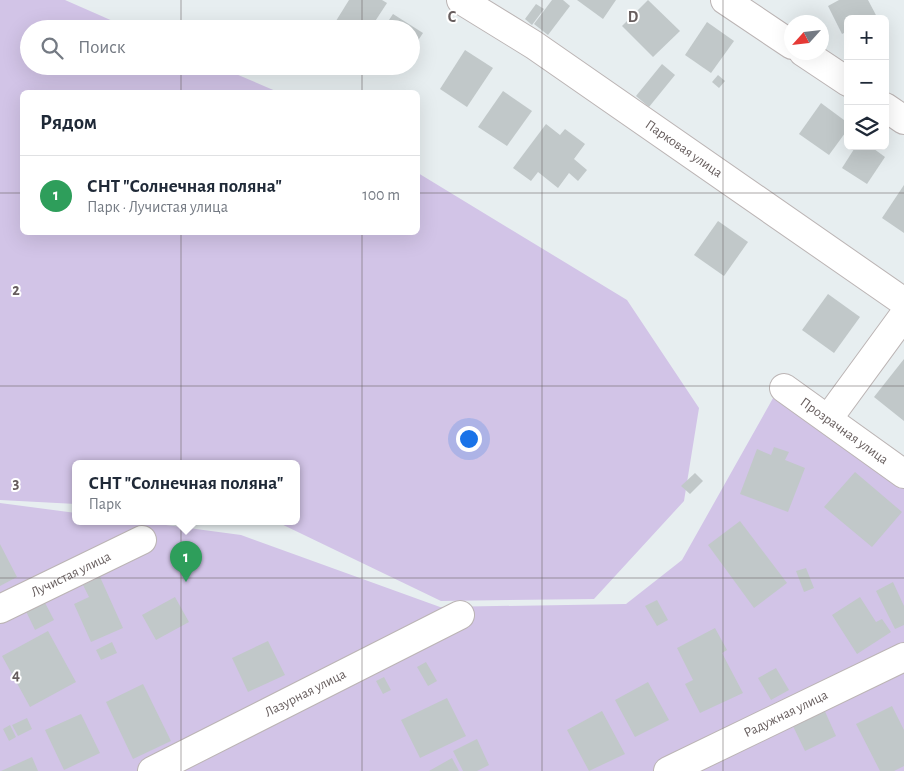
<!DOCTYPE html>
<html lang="ru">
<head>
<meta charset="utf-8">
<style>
  :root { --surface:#fff; --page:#f6f6f7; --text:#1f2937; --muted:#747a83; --line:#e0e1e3; --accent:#db2777 }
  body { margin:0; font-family:"Alegreya Sans",sans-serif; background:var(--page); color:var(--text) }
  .controls { position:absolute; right:15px; top:15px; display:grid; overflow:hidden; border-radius:8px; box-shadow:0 5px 20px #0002 }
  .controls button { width:45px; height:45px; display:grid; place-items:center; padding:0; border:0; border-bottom:1px solid var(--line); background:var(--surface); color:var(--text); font:25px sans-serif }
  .compass { position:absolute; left:784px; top:15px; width:45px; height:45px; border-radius:50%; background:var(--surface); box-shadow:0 5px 20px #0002; rotate:243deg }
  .you { position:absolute; left:468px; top:438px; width:18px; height:18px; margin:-12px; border:4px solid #fff; border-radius:50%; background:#1a73e8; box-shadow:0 0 0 8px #1a73e833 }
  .badge { display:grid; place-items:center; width:32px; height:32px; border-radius:50%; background:var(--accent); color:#fff; font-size:16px; font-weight:700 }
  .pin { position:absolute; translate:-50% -41px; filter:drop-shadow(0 1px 2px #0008) }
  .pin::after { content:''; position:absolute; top:26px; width:18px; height:15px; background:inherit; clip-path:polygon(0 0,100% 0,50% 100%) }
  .popup { position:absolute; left:72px; top:460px; width:228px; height:65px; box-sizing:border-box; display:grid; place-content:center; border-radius:8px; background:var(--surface); filter:drop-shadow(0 1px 4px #0005); font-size:16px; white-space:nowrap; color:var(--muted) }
  .popup b { font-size:19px; color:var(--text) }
  .popup::after { content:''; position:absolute; left:50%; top:100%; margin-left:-10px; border:10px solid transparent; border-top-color:var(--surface) }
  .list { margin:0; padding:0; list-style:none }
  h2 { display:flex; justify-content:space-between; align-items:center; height:65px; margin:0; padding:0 20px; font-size:21px }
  h2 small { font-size:16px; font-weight:400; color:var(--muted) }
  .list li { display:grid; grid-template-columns:32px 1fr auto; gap:15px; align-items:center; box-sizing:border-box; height:80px; padding:0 20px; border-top:1px solid var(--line) }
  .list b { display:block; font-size:19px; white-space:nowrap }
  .list p { margin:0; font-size:16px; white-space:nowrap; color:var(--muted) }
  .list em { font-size:16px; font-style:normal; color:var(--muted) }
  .icon { flex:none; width:28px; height:28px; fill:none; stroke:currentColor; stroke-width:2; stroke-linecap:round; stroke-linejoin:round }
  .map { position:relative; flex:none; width:904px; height:771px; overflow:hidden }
  .search { position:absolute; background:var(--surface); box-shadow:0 5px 20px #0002; left:20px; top:20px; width:400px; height:55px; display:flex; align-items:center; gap:12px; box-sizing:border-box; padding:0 18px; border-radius:28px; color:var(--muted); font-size:19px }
  .panel { position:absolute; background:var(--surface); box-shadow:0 5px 20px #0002; left:20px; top:90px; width:400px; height:145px; border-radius:8px }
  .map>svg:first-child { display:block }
</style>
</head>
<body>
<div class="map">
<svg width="904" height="771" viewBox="0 0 904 771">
  <rect width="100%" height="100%" fill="#e7eef0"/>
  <g fill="#d2c4e7">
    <path d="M0,0H65L131,29H29V66H217L278,92H22V232H418V173L627,300L699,408L684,501L594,599L441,601L275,521H296V463H76V504L0,500Z"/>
    <path d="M786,375L904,460V771H0V503L76,513V521H136L241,535L440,607L626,604L682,560Z"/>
  </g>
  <g fill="#c1c8c9">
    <path d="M349,0H382L387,3L370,29H331Z"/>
    <path d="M552,0H563L570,6L548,35L534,24Z"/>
    <path d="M577,0H616L603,19Z"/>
    <path d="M648,0L680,31L653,57L622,26Z"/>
    <path d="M839,0H868L877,17L848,19V31L842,34L828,6Z"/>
    <path d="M536,4L544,9L532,25L525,19Z"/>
    <path d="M393,14L423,33L411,51V29H383Z"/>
    <path d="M707,22L734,41L711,73L685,55Z"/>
    <path d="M465,50L493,68L467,107L440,89Z"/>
    <path d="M662,64L675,75L649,107L636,96Z"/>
    <path d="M718,75L725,81L719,88L712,82Z"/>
    <path d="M503,91L532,111L507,146L478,127Z"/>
    <path d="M821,103L848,123V129L829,155L799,134Z"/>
    <path d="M546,124L560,135L565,129L585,144L574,159L587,170L578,181L569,173L558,188L538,172L531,181L513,168Z"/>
    <path d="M856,146H870L885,157L867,184L842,168Z"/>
    <path d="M904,185V233L882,218Z"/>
    <path d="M718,221L748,242L724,276L694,255Z"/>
    <path d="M828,294L860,317L834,353L802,330Z"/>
    <path d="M904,359V421L874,397Z"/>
    <path d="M774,447L789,452L785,460L805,468L788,512L740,494L757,449L771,455Z"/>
    <path d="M855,472L902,512L872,547L824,507Z"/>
    <path d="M695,473L703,481L690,494L681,486Z"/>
    <path d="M740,521L787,583L754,608L708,545Z"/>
    <path d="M0,544L17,577L0,586Z"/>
    <path d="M806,568L814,588L804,592L796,571Z"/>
    <path d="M100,577L123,628L91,642L74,604L89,597L83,585Z"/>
    <path d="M893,582L904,606V625L895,629L876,591Z"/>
    <path d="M42,597L54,620L35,630L23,605Z"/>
    <path d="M175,597L189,622L156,640L142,615Z"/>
    <path d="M860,597L876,622L882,619L891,632L857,654L832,615Z"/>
    <path d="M657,600L668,620L657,626L645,606Z"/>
    <path d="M715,628L727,650L722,653L743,693L700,713L685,684L693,680L677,648Z"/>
    <path d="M48,631L76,682L30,707L2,656Z"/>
    <path d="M268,641L285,675L248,692L232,658Z"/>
    <path d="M112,642L117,653L101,660L96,650Z"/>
    <path d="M426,662L437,681L428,686L417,667Z"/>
    <path d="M776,668L789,690L771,700L758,678Z"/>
    <path d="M384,677L391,690L383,694L376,681Z"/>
    <path d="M648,682L669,720L635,737L615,700Z"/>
    <path d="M143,684L171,741L133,759L106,702Z"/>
    <path d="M447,698L466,736L420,758L401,720Z"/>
    <path d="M892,706L904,730V766L894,771H880L856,724Z"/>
    <path d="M823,707L836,736L805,751L791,722Z"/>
    <path d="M602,711L625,754L589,771L567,730Z"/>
    <path d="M81,714L100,753L64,770L45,730Z"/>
    <path d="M27,718L32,729L18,736L12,725Z"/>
    <path d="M10,725L16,737L9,741L3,729Z"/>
    <path d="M477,739L489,765L477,771H463L453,751Z"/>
    <path d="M32,757L38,771H1Z"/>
    <path d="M452,758L459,771H429Z"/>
  </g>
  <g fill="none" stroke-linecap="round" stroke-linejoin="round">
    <defs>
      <g id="minor">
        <path id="s1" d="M461,0L534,45L904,302"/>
        <path d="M725,0L792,45"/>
        <path d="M803,52L848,82"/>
        <path d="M885,107L904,120"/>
        <path id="s2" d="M784,388L904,474"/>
        <path d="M828,419L904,315"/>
        <path id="s3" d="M0,609L142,540"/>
        <path id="s4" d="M152,771L460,615"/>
        <path id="s5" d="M668,771L904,657"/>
      </g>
    </defs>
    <use href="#minor" stroke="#bbb4b4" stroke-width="30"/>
    <use href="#minor" stroke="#fff" stroke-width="28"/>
  </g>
  <path fill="none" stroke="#675e5e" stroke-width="1" stroke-opacity="0.55" d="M181,0V29M362,0V29M542,0V771M723,0V771M181,66V92M362,66V92M0,193H22M418,193H904M181,232V771M362,232V771M0,386H904M0,578H904"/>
  <g text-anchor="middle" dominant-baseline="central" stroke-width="4" stroke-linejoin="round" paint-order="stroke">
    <g font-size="14" fill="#675e5e" stroke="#fff">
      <text stroke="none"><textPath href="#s1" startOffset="268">Парковая улица</textPath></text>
      <text stroke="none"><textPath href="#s2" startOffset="74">Прозрачная улица</textPath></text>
      <text stroke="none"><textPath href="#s3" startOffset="79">Лучистая улица</textPath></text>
      <text stroke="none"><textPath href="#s4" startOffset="172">Лазурная улица</textPath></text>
      <text stroke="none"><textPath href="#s5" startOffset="131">Радужная улица</textPath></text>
    </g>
  </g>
  <g font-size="16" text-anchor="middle" font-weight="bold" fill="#675e5e" stroke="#fff" stroke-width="4" stroke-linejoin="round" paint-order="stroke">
    <text x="452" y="22">C</text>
    <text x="633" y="22">D</text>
    <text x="16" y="295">2</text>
    <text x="16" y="488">3</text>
    <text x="16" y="680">4</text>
  </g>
</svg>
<div class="controls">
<button>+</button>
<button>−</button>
<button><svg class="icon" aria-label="layers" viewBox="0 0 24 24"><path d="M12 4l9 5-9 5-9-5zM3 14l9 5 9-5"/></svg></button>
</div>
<svg class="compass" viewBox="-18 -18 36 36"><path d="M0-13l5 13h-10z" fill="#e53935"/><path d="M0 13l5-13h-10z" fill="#747a83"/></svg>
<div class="you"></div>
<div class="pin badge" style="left:186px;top:582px;background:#2e9e5b">1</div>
<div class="popup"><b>СНТ &quot;Солнечная поляна&quot;</b>Парк</div>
<div class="search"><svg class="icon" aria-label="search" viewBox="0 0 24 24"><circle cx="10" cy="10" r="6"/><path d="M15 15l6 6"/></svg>Поиск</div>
<section class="panel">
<h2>Рядом<small></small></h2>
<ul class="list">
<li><span class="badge" style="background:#2e9e5b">1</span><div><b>СНТ &quot;Солнечная поляна&quot;</b><p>Парк · Лучистая улица</p></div><em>100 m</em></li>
</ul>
</section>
</div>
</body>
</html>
